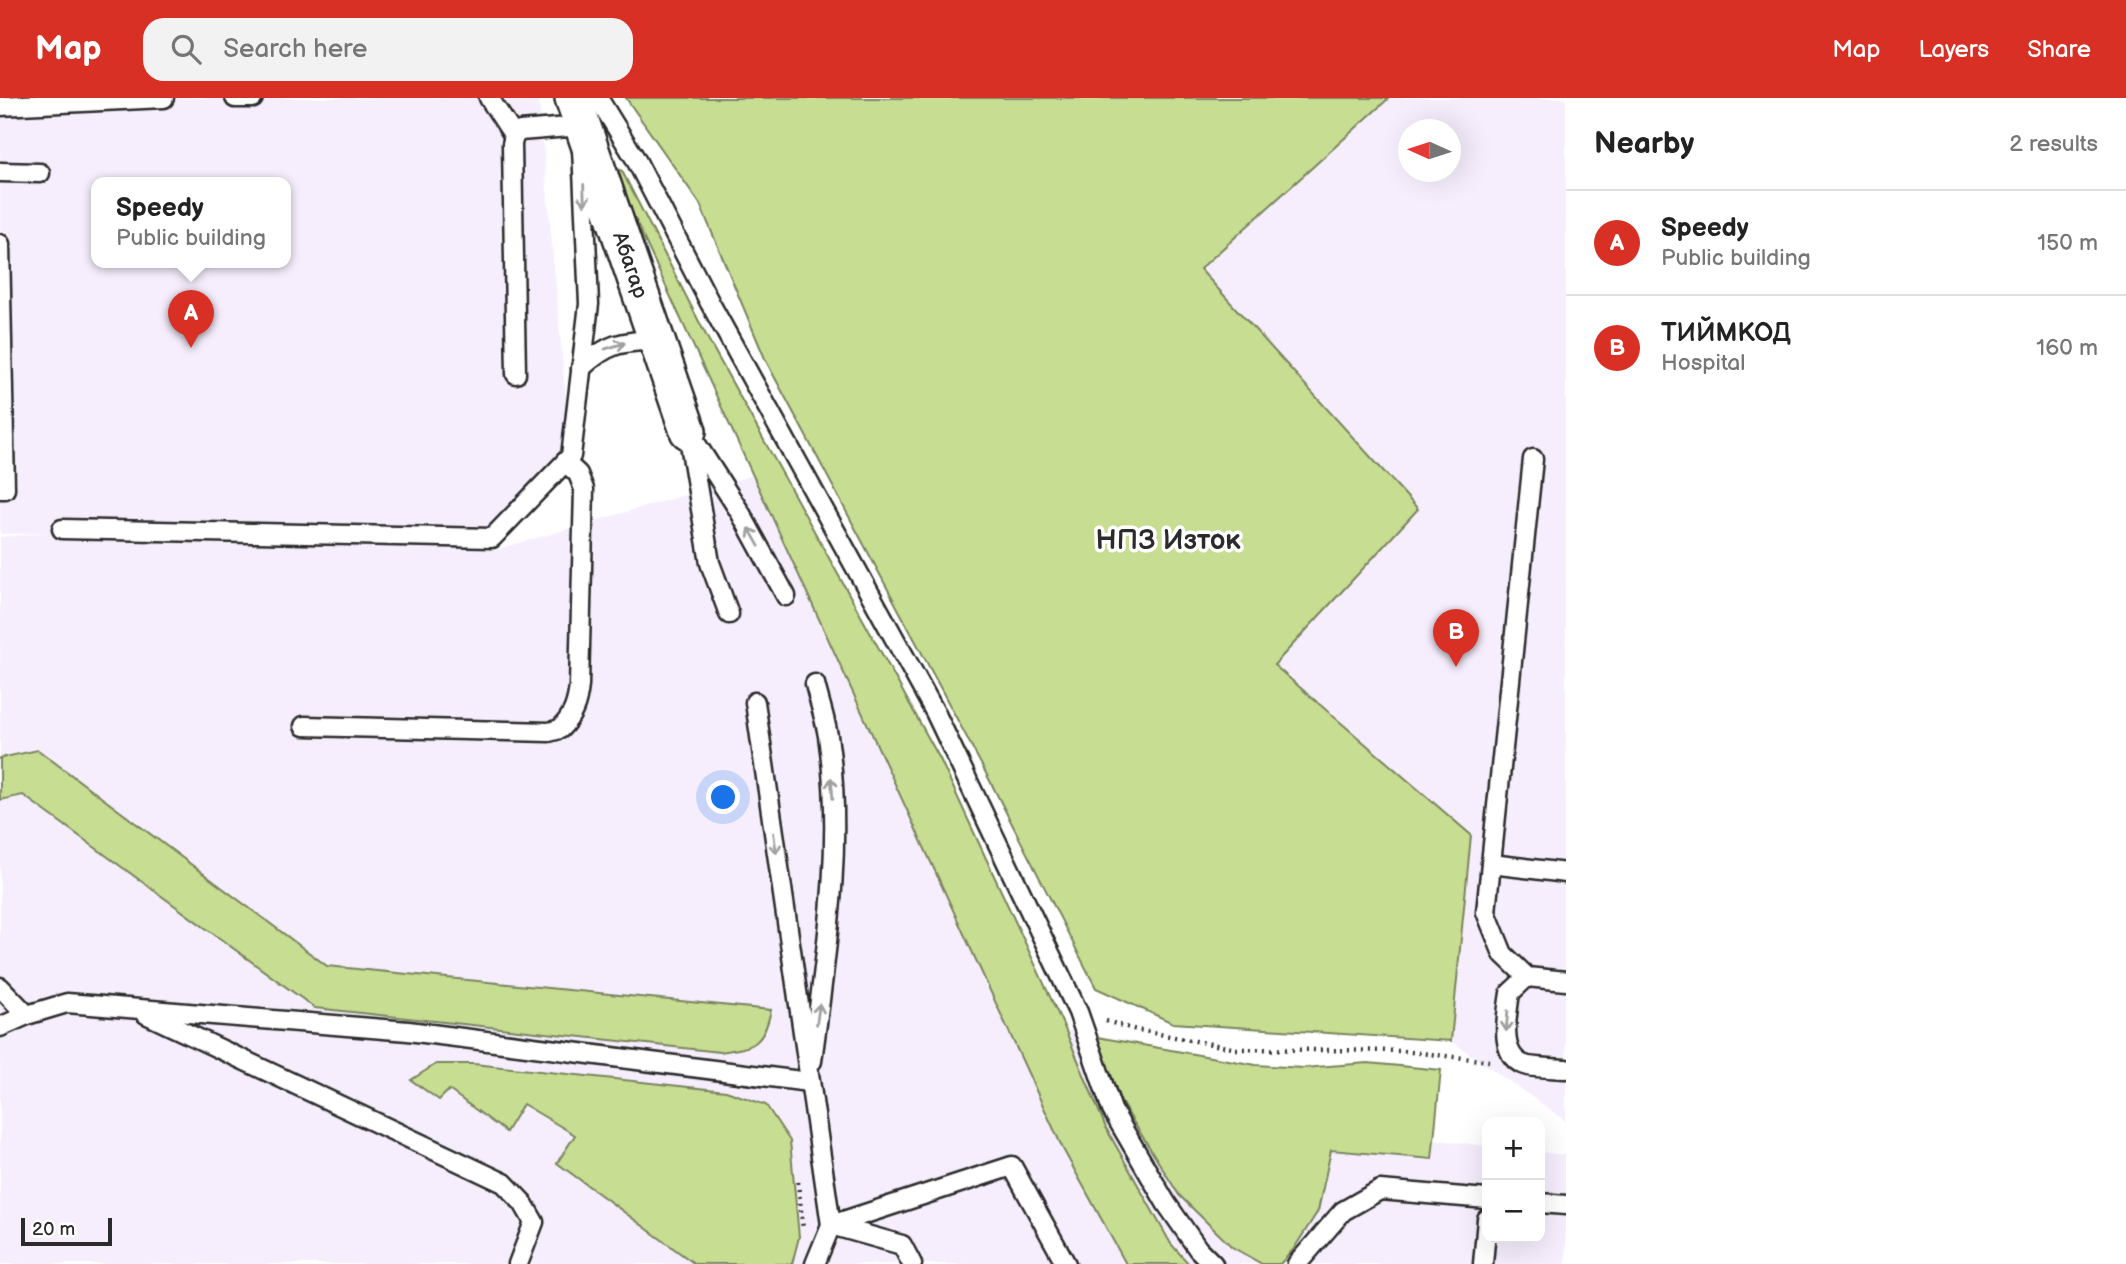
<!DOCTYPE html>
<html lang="en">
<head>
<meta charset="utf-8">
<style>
  :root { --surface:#fff; --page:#f2f2f2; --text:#222; --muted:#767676; --line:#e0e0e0; --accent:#d93025 }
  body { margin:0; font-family:"Balsamiq Sans",sans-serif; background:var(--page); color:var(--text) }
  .controls { position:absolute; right:21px; bottom:21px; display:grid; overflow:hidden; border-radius:14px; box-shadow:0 7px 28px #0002 }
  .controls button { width:63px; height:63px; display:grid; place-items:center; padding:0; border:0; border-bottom:2px solid var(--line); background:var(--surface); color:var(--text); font:35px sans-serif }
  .compass { position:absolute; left:1398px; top:21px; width:63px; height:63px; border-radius:50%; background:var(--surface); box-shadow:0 7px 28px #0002; rotate:273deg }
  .scale { position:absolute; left:21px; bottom:18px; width:91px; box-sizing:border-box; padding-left:7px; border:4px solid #2b2b2b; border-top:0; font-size:19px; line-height:24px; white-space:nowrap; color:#2b2b2b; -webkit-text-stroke:5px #fff; paint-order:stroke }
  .you { position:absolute; left:724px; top:700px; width:24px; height:24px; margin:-18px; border:5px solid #fff; border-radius:50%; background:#1a73e8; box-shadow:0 0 0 10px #1a73e833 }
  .badge { display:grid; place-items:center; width:46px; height:46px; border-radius:50%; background:var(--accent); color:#fff; font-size:23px; font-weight:700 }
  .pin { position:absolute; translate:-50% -58px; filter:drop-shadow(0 2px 4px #0008) }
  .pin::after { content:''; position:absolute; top:37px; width:24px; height:21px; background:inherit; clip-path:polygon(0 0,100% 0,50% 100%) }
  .popup { position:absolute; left:91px; top:79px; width:200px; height:91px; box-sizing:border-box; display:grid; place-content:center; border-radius:14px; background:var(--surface); filter:drop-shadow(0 2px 5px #0005); font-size:23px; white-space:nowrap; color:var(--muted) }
  .popup b { font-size:26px; color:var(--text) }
  .popup::after { content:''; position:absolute; left:50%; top:100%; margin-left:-14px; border:14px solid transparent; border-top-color:var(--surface) }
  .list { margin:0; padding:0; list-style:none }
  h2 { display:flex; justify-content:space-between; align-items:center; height:91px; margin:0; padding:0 28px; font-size:30px }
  h2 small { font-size:23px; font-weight:400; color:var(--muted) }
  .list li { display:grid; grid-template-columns:46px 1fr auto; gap:21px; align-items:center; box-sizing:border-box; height:105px; padding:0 28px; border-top:2px solid var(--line) }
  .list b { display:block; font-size:26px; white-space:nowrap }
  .list p { margin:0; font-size:23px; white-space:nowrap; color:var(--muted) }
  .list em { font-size:23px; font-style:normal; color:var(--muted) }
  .icon { flex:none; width:38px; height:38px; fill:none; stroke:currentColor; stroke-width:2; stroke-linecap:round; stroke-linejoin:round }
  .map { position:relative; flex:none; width:1566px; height:1166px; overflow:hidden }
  header { display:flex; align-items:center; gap:42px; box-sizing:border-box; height:98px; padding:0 35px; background:var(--accent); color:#fff }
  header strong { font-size:33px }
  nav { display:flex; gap:38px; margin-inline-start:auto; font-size:24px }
  .search { width:490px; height:63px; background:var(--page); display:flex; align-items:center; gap:18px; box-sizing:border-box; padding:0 24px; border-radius:21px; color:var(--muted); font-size:26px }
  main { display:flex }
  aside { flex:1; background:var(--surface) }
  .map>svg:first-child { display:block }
</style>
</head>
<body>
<header>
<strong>Map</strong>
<div class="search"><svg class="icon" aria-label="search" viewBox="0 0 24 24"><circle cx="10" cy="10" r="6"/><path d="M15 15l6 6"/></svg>Search here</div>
<nav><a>Map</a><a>Layers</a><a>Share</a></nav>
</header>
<main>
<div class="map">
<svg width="1566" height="1166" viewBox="0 0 1566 1166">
  <rect width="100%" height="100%" fill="#fff"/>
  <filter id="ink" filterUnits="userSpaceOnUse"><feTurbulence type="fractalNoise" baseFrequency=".0143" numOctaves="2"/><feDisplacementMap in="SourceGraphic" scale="14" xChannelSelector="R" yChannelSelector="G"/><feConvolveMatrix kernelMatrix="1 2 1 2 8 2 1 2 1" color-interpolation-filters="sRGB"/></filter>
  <g filter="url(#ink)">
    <g fill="#f6eefd" fill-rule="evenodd">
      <path d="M0,0H537L540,12L571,358L492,440L97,436L495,452L754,377L978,867L1065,931L1097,939L1121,1004L1487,1048V1140H1540V1054L1566,1057V1166H0V439L47,435L0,436ZM96,84H286V164H96Z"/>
      <path d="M1389,0H1566V1023L1451,943L1471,737L1273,567L1200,171ZM1408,32H1450V74H1408Z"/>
    </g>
    <g fill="#c7dd92" stroke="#79845e" stroke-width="2">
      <path d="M626,0H1389L1200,171L1418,411L1274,567L1471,737L1451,943L1173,925L1096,890L989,681L766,263L700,106Z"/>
      <path d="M610,67L622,73L708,241L940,661L1065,931L1106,1030L1171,1146L1189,1166H1126L1063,1051Z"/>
      <path d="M38,652L327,868L771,912C763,948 754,949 720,954L315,910L23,697L0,702V660Z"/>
      <path d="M1097,939L1256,967L1303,970L1368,965L1441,972L1432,1061L1331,1052L1318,1113L1293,1152L1280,1166H1262L1232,1149L1179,1097L1121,1004Z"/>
      <path d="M436,966H474L726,993L766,1007L790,1043L799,1139L792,1166H695L557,1065L575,1037L523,1006L506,1034L449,992L439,1002L411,982Z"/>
    </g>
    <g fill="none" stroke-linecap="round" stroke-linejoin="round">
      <defs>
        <g id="lane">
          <path d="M235,0H253"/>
          <path d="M489,0L514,38"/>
          <path d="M598,0L635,60L710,205L935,614L1078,914L1112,1012L1166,1105L1198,1151L1213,1166"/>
          <path d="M0,8L164,0"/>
          <path d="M0,74L40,75"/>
          <path d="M0,146L5,391H0"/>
          <path d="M581,270C608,245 620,244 656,242"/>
          <path d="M688,333L740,414L786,498"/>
          <path d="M689,340L710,465L729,516"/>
          <path d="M1533,361L1486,814L1503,856L1527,879L1566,883"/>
          <path d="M62,431L492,440L571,358L589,206L581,28L520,33L514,38L512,46L516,276"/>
          <path d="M755,604L831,1127L815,1166"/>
          <path d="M304,628L549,634L560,631C573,618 577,606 579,588L584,391L578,376L565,364"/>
          <path d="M1491,766L1566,775"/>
          <path d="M1527,879L1510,895C1507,917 1497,961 1528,968C1540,970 1554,970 1566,971"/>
          <path d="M0,889L27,917"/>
          <path d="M146,916L504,1085L523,1105L534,1124L518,1166"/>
          <path d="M0,929L27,917L67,905L408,933L809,984"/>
          <path d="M812,963C826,856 844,745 828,638C825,620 819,603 815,586"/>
          <path d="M1540,1105L1566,1107"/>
          <path d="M831,1127L1012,1068L1066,1166"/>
          <path d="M831,1127L902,1147L912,1166"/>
          <path d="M1297,1166L1343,1113L1380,1092L1487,1101"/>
          <path d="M1483,1166L1487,1121"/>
        </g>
        <path id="street" d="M573,0L688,333"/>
      </defs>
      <use href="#lane" stroke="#2b2b2b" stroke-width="23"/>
      <use href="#street" stroke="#2b2b2b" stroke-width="40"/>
      <g stroke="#2b2b2b" stroke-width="4.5" stroke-dasharray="2 5" stroke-linecap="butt">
        <path d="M1106,923L1133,931L1237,951L1403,953L1489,963"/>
        <path d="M798,1084L803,1131"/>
      </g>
      <use href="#lane" stroke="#fff" stroke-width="18"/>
      <use href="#street" stroke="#fff" stroke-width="35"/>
    </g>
    <defs><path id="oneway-shaft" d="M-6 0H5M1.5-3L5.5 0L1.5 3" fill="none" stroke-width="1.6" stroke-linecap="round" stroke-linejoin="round" transform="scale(1.75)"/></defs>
    <g stroke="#a0a0a0">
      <use href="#oneway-shaft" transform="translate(584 97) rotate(88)"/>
      <use href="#oneway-shaft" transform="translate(615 248) rotate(-17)"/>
      <use href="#oneway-shaft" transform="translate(754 439) rotate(-119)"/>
      <use href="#oneway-shaft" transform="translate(832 690) rotate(-95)"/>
      <use href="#oneway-shaft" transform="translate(775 745) rotate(82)"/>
      <use href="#oneway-shaft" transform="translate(818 916) rotate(-82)"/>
      <use href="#oneway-shaft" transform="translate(1507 923) rotate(95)"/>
    </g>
  </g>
  <g text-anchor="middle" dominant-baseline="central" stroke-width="7" stroke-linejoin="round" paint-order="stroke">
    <g font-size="21" fill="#2b2b2b" stroke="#fff">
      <text transform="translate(630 167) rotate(71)">Абагар</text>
    </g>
    <g font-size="28" font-weight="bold" fill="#2b2b2b" stroke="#fff">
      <text x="1168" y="442">НПЗ Изток</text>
    </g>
  </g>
</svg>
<div class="controls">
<button>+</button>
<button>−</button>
</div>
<svg class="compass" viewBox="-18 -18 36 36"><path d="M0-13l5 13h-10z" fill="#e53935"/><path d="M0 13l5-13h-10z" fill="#767676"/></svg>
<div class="scale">20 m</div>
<div class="you"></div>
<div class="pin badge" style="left:191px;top:250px">A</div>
<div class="popup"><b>Speedy</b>Public building</div>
<div class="pin badge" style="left:1456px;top:569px">B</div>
</div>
<aside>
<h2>Nearby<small>2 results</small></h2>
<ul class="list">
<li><span class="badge">A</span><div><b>Speedy</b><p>Public building</p></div><em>150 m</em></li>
<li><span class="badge">B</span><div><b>ТИЙМКОД</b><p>Hospital</p></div><em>160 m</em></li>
</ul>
</aside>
</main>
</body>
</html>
